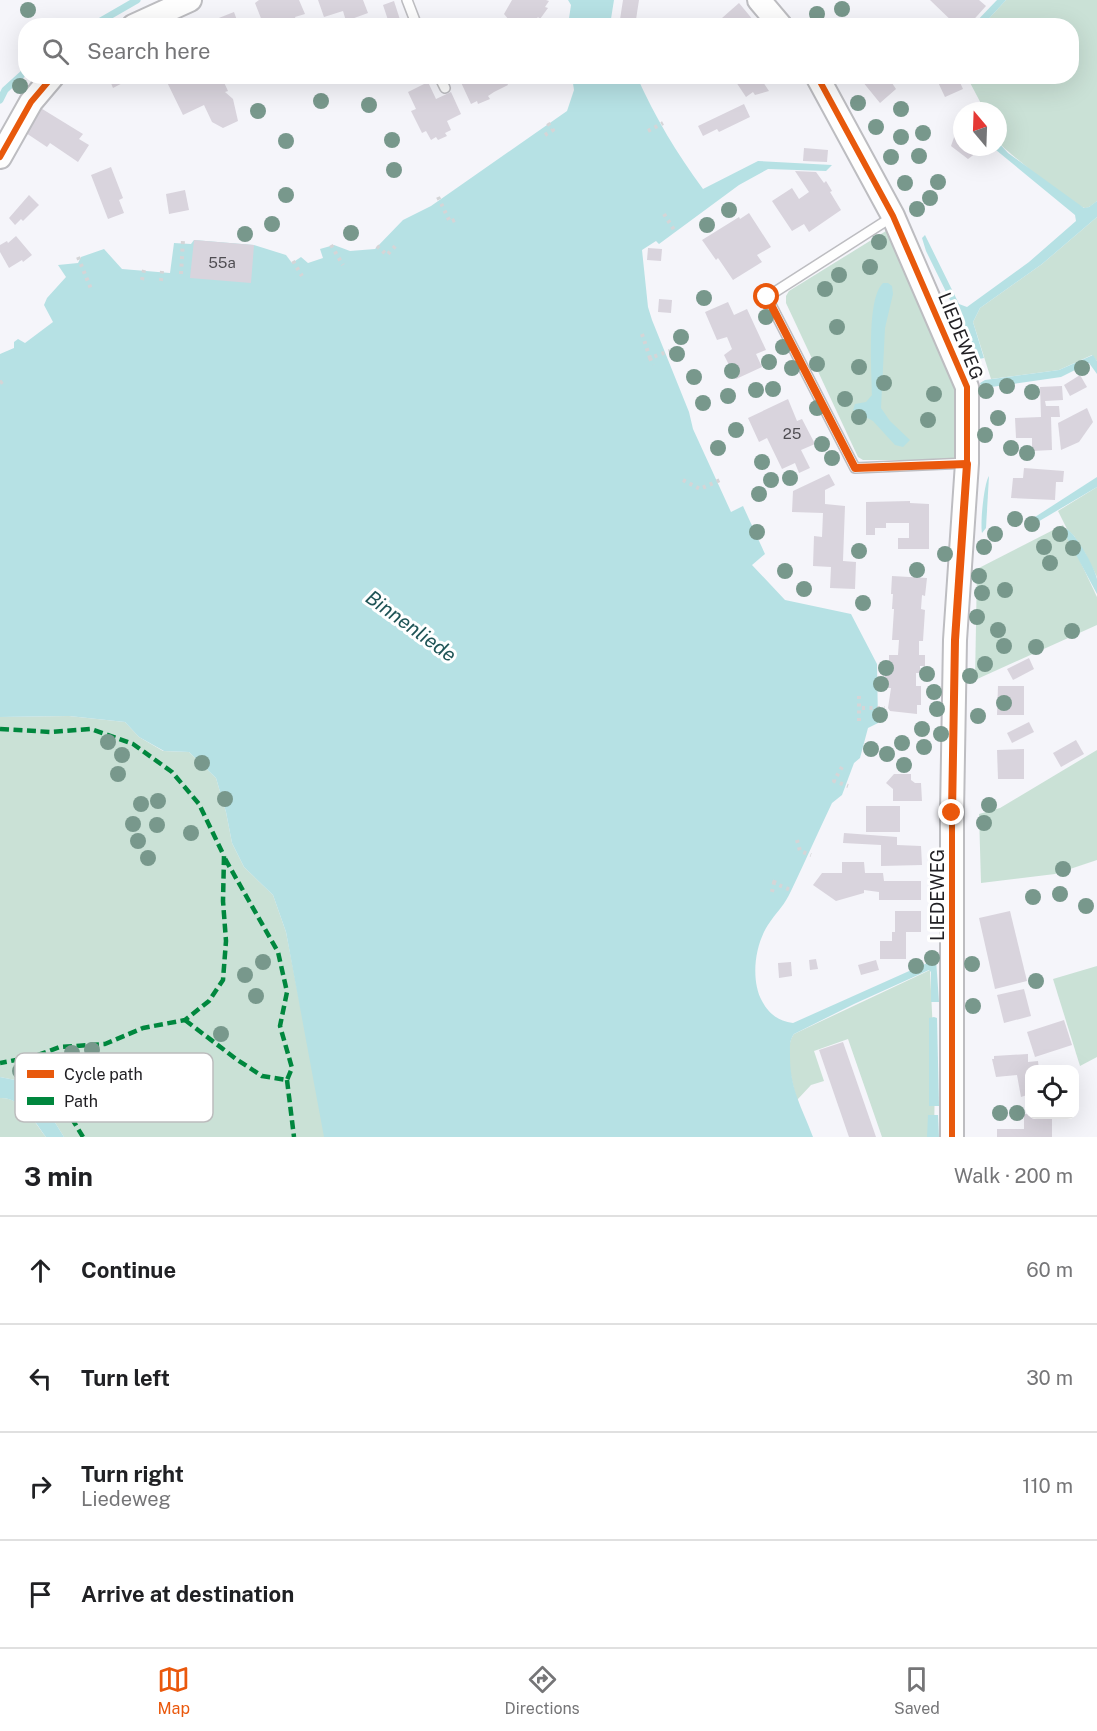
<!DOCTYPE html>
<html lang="en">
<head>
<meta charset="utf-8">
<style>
  :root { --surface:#fff; --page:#f6f6f6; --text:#202124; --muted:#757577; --line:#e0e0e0; --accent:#ea580c }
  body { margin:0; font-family:"Public Sans",sans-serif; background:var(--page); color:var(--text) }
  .controls { position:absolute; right:18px; bottom:18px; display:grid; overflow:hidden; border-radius:12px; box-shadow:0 6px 24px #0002 }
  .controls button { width:54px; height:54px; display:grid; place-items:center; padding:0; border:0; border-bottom:2px solid var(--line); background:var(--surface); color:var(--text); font:30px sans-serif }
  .compass { position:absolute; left:953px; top:102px; width:54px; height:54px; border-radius:50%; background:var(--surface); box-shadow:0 6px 24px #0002; rotate:341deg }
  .stop { position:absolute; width:18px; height:18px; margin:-14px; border:4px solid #ea580c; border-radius:50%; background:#fff }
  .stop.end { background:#ea580c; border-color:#fff; box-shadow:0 2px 6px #0008 }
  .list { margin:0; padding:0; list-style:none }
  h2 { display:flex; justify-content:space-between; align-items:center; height:78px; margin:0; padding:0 24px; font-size:26px }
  h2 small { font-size:20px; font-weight:400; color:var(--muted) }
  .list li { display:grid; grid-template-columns:39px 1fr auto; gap:18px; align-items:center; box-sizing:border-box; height:108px; padding:0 24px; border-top:2px solid var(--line) }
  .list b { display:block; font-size:22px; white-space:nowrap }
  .list p { margin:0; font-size:20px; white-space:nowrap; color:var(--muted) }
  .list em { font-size:20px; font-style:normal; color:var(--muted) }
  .icon { flex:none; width:33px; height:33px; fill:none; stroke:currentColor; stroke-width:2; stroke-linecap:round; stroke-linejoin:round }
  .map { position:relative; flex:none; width:1097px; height:1137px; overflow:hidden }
  .search { position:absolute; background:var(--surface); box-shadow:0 6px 24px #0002; left:18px; right:18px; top:18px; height:66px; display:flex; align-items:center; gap:15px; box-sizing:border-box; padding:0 21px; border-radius:24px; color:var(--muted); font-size:22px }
  .sheet { height:510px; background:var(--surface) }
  nav { display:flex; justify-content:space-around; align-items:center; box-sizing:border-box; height:84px; border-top:2px solid var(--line); background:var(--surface); font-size:16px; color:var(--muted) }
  nav a { display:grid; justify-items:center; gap:3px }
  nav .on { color:var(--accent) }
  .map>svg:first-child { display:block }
</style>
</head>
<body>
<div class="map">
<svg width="1097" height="1137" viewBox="0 0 1097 1137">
  <rect width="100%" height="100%" fill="#f5f5fa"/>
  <g fill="#cae1d6">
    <path d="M1006,0H1097V201C1094,203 1090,208 1085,208C1075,207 1007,152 998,142V111H985L967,77L1072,76V26L983,25Z"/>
    <path d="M1097,217V361L1092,355L1059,370L991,379L973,322L980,308L1042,264Z"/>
    <path d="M886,231L943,351L958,401L960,460H863L858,457L786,303V296L789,291Z"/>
    <path d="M1097,487V577L1085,553L1074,536L1067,529L1058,511Z"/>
    <path d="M1063,525L1097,597V625L975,680L977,569Z"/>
    <path d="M69,716L125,722L139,737L163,751L189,752L216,778L226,812L232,843L244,867L273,895L286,932L326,1137H64L41,1100L20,1081L0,1077V717Z"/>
    <path d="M1097,750V860L1055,874L981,883L979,814L1000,808Z"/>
    <path d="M1097,966V1057L1080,1066L1053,979Z"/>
    <path d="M930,970L935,1075L934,1137H882L848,1039L814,1051L824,1081L811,1085L797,1100C792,1083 783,1048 794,1034Z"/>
    <path d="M0,1098C22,1097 34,1122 46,1137H0Z"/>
  </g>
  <g fill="#b6e1e4">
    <path d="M568,0H614L610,25H568L571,5Z"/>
    <path d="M997,0H1006L983,25H973Z"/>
    <path d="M572,77H637C655,117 677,154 703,189L758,161L832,165L826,171L768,169L739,185L659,244L656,241L642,250L648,307L652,320L689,412L693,429L731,512L743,506L765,554L752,565L785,600L851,614L877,664L878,723L868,728L860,758L854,763L842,795L832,803C818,832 805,862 791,891C784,906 779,909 770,922C755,942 750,979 762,1001C769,1014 778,1021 793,1023L936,959L939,1002H931V972L929,970L854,1004L794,1034C789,1041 790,1047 790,1056C790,1090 802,1107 813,1137H324L286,932L273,895L244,867L232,843L226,812L216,778L189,752L164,751L139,737L125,722L69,716L0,717V354L14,348V342L18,339L25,343L53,322L44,305L47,298L66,277L58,265L78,263L81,257L104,249L122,269L170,273L174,243L191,244L194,240L254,245L286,255L292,263L301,257L308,263L323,258L320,249L334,245L350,251L375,249L403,220L431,206L567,111L574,90Z"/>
    <path d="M998,142L1008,153L1084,208L1089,207L1097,201V217L1042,264L980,308L973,322L984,358L979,359L926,251L922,238L925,235L959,304L967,307L1029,262L1076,221L1075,215L996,150L994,147H998Z"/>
    <path d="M883,283H888L892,286L893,294L885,328L881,408L890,421L910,440L903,447L895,445L873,421L853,410L855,404L866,402L872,395C872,372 866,299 883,283Z"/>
    <path d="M1093,355L1097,361V374L1089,363L1061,377L984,388L981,386L980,383L985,380L1059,370Z"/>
    <path d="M989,476L986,528L982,533C980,523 984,483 989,476Z"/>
    <path d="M1097,477V487L1036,523L1035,517Z"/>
    <path d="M1067,529C1077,536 1094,566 1097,579C1097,583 1097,589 1097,594L1066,536L1064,531Z"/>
    <path d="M934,1017L937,1018L939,1106H929V1018Z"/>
    <path d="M0,1077L20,1081L41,1100L64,1137H46C35,1122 21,1097 0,1098Z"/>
    <path d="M928,1115H938L939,1137H927Z"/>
  </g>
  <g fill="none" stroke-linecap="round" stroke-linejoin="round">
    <g stroke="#b6e1e4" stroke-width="7">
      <path d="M92,26L137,0"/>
      <path d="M0,100L5,90L26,71"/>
    </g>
  </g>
  <g fill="#d9d4dd">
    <path d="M259,0H299L305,14L295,17L298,26H264L255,3Z"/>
    <path d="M318,0H363L368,13L346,21L343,11L324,17Z"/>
    <path d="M512,0H546L549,1L545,7L548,8L540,19L538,17L534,22L529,19L525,22L528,26H514L504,14Z"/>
    <path d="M623,0H639L635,26H619Z"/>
    <path d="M930,0H979L986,6L968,26H957Z"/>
    <path d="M394,1L402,26H390L383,5Z"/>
    <path d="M739,3L758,26H713Z"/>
    <path d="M234,12L239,26H201V25Z"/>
    <path d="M670,19L683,22L682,26H669Z"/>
    <path d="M108,76H136L113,88Z"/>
    <path d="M161,76H221L228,91L225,92L233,99L238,121L223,128L212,122L204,105L183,115L165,78L163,79Z"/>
    <path d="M458,76H504L508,85L494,92L488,96L490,99L478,104L477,101L471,104Z"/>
    <path d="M732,76H759L769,91L755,95L753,92L746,97Z"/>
    <path d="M858,76H894L890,80L896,89L880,103Z"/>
    <path d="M935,76H957L963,89L945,97Z"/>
    <path d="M428,82L436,99L451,92L461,114L447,121L451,130L445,133L447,136L438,140L436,137L431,140L426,131L422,133L411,111L416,109L408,92Z"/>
    <path d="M744,104L750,117L719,132L717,129L703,136L698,126Z"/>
    <path d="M39,107L83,134L79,139L89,145L78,162L50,143L47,147L23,131Z"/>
    <path d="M958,126H962V147H984L968,159L951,146Z"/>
    <path d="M804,148L828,150L827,162L803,161Z"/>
    <path d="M111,167L123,198L119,200L124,213L108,219L91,175Z"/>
    <path d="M795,171L816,172L824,183L826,181L832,191L830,192L841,210L809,232L804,224L792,231L772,201L792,188L799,199L809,192Z"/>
    <path d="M185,190L189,210L169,214L166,194Z"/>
    <path d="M29,195L39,205L23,221L21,219L15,225L9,218Z"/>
    <path d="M749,213L771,247L757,255L762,262L733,280L718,258L716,260L702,240L739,217L740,219Z"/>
    <path d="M16,236L32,255L23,262L22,260L9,268L0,252V245L7,241L8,243Z"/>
    <path d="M194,240L254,245L251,283L190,278Z"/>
    <path d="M648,248L662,249L661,261L647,260Z"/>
    <path d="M659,299L672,300L671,313L658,312Z"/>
    <path d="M728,302L734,315L747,309L766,350L756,354L762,367L736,379L724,355L732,349L727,337L717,340L705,312Z"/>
    <path d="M1080,375L1087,387L1070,396L1064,385Z"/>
    <path d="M1062,386L1063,400L1045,401L1046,406H1059L1060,417H1051L1052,450L1032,451V438H1016L1015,418L1041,417L1040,387Z"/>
    <path d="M788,399L797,421L802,419L815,444L801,450L810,468L799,473L795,463L782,469L767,438L759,442L748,418Z"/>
    <path d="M1087,408L1093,422L1079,442L1061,450L1058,423Z"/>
    <path d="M1024,468L1064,471L1063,482H1056L1055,500L1011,498L1013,478H1023Z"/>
    <path d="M829,474L835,485L825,490V504L845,506L843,561L856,562L855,589L830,588L831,567L813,566L814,536L822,537L823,513L792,512L793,491Z"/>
    <path d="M910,501V503L929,504V549H898V538H909V523H886V528H875V535H866V502Z"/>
    <path d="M892,576L927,578L925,596L922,595L921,609L925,610L923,641H919V655H925V666H920V673H916V686H921V705H917V714L890,711L888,708L891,688H885V672H889V655H898L899,640H892L894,609H892L893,594H891Z"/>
    <path d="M1029,658L1034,669L1013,680L1007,669Z"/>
    <path d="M998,686H1024V715H997Z"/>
    <path d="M1029,722L1034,732L1012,743L1007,733Z"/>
    <path d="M1076,740L1084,754L1061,767L1053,753Z"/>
    <path d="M1024,749V779H998L997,750Z"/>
    <path d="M894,774H911V780L915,783H921L922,801H893V789L886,783Z"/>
    <rect x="866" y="806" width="34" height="26"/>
    <path d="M844,833L897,837V845L921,846L922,865L881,866V845L843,843Z"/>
    <path d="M842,862H864L865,873H883L884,881H921V900H879V892L864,890V893L836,901L813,885L822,873H842Z"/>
    <path d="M895,911H921V932H906V959H880V941H892V932H895Z"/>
    <path d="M1010,911L1027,981L995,989L979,918Z"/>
    <path d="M816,959L818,969L810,970L809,960Z"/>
    <path d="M876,960L879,970L861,975L858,965Z"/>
    <path d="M791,962L792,976L779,978L778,963Z"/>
    <path d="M1024,989L1031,1016L1004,1023L997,995Z"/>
    <path d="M1064,1020L1072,1045L1035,1057L1027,1032Z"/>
    <path d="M843,1042L876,1137H849L819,1050Z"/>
    <path d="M1028,1054V1062L1038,1061L1039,1070H1030V1094L1021,1097L1017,1075L996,1077L992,1059H994V1056Z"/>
    <path d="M1024,1114L1052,1115V1137H997V1129H1024Z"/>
  </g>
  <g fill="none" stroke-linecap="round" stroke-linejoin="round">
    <defs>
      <g id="service">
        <path d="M407,0L417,26"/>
        <path d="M439,76L445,88"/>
        <path d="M892,217L767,297L855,468L967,463"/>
      </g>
      <g id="tertiary">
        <path d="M759,0L781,26"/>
        <path d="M133,26L190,0"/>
        <path d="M817,76L893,216L967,387V463L955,640L952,813V1137"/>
        <path d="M0,157L31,102L53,76"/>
      </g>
    </defs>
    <use href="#service" stroke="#bdbdc1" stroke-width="12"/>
    <use href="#tertiary" stroke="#bdbdc1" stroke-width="26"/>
    <g stroke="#d5d5d7" stroke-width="4" stroke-dasharray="3 4.5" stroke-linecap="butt">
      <path d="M648,131L663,123"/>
      <path d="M545,135L553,130L547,122"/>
      <path d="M438,197L450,222L459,218"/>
      <path d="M664,214L676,233"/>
      <path d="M331,245L343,265"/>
      <path d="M377,246L387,255L398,243"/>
      <path d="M78,257L91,289"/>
      <path d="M293,261L302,276"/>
      <path d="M181,274L183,240"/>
      <path d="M142,280L144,270"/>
      <path d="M161,281L162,271"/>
      <path d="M642,334L650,358L670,351"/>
      <path d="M650,358L653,365"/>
      <path d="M0,383L3,381"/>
      <path d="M683,480L700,489L720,480"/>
      <path d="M859,696V708H885"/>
      <path d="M859,721V708"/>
      <path d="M842,767L834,781L848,786"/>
      <path d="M797,840L800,851L811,855"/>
      <path d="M774,883L776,877"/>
      <path d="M772,892L774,883L793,891"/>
    </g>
    <use href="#service" stroke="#fefefe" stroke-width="9"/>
    <use href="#tertiary" stroke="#fefefe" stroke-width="22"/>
    <g stroke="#00873e" stroke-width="4.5" stroke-dasharray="9 4.5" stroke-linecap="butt">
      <path d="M0,729L51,732L91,729L133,744L172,772L199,804L224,856L223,901L226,941L223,980L209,1001L185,1020L143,1028L105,1044L60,1047L32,1057L0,1063"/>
      <path d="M185,1020L236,1059L262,1076L287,1080L292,1068L280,1026L287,992L278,952L224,857"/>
      <path d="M16,1060L60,1099L83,1137"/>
      <path d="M287,1080L294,1137"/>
    </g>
    <defs>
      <g id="cycleway">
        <path d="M817,76L893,216L967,387V463L955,640L952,813V1137"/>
        <path d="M0,157L31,102L53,76"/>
      </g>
    </defs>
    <use href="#cycleway" stroke="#fff" stroke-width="10"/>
    <use href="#cycleway" stroke="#e8590c" stroke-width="6"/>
  </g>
  <g fill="#78988c">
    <circle cx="842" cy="9" r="8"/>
    <circle cx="28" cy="10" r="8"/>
    <circle cx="817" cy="14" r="8"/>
    <circle cx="20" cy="86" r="8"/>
    <circle cx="321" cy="101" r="8"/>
    <circle cx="858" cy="103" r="8"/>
    <circle cx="369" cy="105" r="8"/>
    <circle cx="901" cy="109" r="8"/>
    <circle cx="258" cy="111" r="8"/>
    <circle cx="876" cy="127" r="8"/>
    <circle cx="923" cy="133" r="8"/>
    <circle cx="901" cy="137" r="8"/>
    <circle cx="392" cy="140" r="8"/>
    <circle cx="286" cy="141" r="8"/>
    <circle cx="919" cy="156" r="8"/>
    <circle cx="891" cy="157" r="8"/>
    <circle cx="394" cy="170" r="8"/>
    <circle cx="938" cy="182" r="8"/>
    <circle cx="905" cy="183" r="8"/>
    <circle cx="286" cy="195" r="8"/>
    <circle cx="930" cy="198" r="8"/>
    <circle cx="917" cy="209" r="8"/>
    <circle cx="729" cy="210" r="8"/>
    <circle cx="272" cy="224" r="8"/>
    <circle cx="707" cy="225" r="8"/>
    <circle cx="351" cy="233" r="8"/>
    <circle cx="245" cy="234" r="8"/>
    <circle cx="879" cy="242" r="8"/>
    <circle cx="870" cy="267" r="8"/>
    <circle cx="839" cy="275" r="8"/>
    <circle cx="825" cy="289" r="8"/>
    <circle cx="704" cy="298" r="8"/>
    <circle cx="766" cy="317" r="8"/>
    <circle cx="837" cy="327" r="8"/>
    <circle cx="681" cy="337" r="8"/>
    <circle cx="783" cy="347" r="8"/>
    <circle cx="677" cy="354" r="8"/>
    <circle cx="769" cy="362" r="8"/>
    <circle cx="817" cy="364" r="8"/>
    <circle cx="859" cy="367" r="8"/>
    <circle cx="792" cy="368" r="8"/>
    <circle cx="1082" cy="368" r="8"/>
    <circle cx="732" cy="371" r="8"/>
    <circle cx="694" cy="377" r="8"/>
    <circle cx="884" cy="383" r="8"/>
    <circle cx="1007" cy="386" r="8"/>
    <circle cx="773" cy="389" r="8"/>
    <circle cx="756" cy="390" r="8"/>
    <circle cx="986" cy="391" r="8"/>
    <circle cx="1032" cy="392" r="8"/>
    <circle cx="934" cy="394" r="8"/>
    <circle cx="728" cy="396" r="8"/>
    <circle cx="845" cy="399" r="8"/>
    <circle cx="703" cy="403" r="8"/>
    <circle cx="817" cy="408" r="8"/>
    <circle cx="859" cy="417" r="8"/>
    <circle cx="998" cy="418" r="8"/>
    <circle cx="928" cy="420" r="8"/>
    <circle cx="736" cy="430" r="8"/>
    <circle cx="985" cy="435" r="8"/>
    <circle cx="822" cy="444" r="8"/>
    <circle cx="718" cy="448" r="8"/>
    <circle cx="1011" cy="448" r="8"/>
    <circle cx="1027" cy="453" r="8"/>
    <circle cx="832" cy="458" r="8"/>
    <circle cx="762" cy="462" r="8"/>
    <circle cx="790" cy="478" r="8"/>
    <circle cx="771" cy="480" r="8"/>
    <circle cx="759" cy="494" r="8"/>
    <circle cx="1015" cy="519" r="8"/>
    <circle cx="1032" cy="524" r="8"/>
    <circle cx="757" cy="532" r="8"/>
    <circle cx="995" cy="534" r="8"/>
    <circle cx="1060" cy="534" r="8"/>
    <circle cx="984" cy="547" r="8"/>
    <circle cx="1044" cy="547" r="8"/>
    <circle cx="1073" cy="548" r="8"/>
    <circle cx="859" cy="551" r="8"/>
    <circle cx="945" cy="554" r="8"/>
    <circle cx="1050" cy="563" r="8"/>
    <circle cx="917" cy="570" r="8"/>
    <circle cx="785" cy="571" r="8"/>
    <circle cx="979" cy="576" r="8"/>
    <circle cx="804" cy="589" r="8"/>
    <circle cx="1005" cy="590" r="8"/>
    <circle cx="982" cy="593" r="8"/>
    <circle cx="863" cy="603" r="8"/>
    <circle cx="977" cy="617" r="8"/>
    <circle cx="998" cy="630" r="8"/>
    <circle cx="1072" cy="631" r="8"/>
    <circle cx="1004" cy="646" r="8"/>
    <circle cx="1036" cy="647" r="8"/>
    <circle cx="985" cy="664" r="8"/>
    <circle cx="886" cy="668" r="8"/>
    <circle cx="927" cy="674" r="8"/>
    <circle cx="970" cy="676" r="8"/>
    <circle cx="881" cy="684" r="8"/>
    <circle cx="934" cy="692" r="8"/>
    <circle cx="1004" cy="703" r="8"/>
    <circle cx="937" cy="709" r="8"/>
    <circle cx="880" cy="715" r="8"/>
    <circle cx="978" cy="716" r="8"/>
    <circle cx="922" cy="729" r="8"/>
    <circle cx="941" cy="734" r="8"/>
    <circle cx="108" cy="742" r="8"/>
    <circle cx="902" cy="743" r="8"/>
    <circle cx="924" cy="747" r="8"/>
    <circle cx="871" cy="749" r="8"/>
    <circle cx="887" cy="754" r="8"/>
    <circle cx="122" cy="755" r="8"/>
    <circle cx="202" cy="763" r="8"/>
    <circle cx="904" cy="765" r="8"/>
    <circle cx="118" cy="774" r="8"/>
    <circle cx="225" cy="799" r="8"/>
    <circle cx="158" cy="801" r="8"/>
    <circle cx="141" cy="804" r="8"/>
    <circle cx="989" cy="805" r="8"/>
    <circle cx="984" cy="823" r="8"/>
    <circle cx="133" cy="824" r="8"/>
    <circle cx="157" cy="825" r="8"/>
    <circle cx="191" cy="833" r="8"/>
    <circle cx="138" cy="841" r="8"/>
    <circle cx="148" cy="858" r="8"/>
    <circle cx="1063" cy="869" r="8"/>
    <circle cx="1060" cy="894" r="8"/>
    <circle cx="1033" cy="897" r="8"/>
    <circle cx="1086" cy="906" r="8"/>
    <circle cx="932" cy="958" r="8"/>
    <circle cx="263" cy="962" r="8"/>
    <circle cx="972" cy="964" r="8"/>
    <circle cx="916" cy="966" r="8"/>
    <circle cx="245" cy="975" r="8"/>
    <circle cx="1036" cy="981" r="8"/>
    <circle cx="256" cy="996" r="8"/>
    <circle cx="973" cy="1006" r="8"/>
    <circle cx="221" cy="1034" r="8"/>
    <circle cx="92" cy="1050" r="8"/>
    <circle cx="72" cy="1053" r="8"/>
    <circle cx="20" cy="1071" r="8"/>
    <circle cx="1000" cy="1113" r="8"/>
    <circle cx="1017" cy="1113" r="8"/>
  </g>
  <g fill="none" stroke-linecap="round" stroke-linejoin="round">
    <path stroke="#ea580c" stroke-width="8" d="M767,297L855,468L967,464L955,640L952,813"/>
  </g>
  <g text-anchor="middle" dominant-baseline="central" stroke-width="6" stroke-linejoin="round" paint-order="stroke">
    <g font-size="15" fill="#4f4d52">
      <text x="222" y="262">55a</text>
      <text x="792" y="433">25</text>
    </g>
    <g font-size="18" fill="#212024" stroke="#fff">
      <text transform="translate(961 336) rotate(68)">LIEDEWEG</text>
      <text transform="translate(937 895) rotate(-90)">LIEDEWEG</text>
    </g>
    <g font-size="20" font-style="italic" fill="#1f5456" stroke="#fff">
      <text transform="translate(411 626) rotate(36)">Binnenliede</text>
    </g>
  </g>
  <rect x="15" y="1053" width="198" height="69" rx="9" fill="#fff" stroke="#bcbcbd" stroke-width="1.5"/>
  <rect x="27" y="1070" width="27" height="8" fill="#e8590c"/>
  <rect x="27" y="1097" width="27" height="8" fill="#00873e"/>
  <g font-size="16" fill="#212024">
    <text x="64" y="1080">Cycle path</text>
    <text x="64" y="1107">Path</text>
  </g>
</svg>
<div class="controls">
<button><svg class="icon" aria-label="locate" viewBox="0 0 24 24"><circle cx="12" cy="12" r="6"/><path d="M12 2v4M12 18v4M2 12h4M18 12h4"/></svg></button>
</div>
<svg class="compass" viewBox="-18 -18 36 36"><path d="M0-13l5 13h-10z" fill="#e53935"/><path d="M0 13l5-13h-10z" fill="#757577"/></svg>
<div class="stop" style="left:767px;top:297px"></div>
<div class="stop end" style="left:952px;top:813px"></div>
<div class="search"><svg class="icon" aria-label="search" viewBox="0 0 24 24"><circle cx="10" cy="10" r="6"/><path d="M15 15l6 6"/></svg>Search here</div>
</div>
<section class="sheet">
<h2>3 min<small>Walk · 200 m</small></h2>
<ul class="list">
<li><svg class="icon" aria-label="ahead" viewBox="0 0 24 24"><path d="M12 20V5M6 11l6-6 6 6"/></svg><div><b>Continue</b></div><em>60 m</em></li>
<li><svg class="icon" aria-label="left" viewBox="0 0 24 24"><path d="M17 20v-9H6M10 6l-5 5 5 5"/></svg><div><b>Turn left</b></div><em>30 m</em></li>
<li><svg class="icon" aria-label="right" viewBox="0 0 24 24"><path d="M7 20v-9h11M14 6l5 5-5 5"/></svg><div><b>Turn right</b><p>Liedeweg</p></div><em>110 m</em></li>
<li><svg class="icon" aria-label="arrive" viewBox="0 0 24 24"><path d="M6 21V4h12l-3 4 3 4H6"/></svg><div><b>Arrive at destination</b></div></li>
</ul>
</section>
<nav>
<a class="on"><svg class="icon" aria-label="map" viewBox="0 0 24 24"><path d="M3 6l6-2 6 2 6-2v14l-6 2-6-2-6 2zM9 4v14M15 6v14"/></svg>Map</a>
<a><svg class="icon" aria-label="directions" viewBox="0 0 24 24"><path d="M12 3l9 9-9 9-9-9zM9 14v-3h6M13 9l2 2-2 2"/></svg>Directions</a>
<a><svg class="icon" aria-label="saved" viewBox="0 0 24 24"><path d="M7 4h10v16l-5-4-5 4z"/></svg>Saved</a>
</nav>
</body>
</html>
